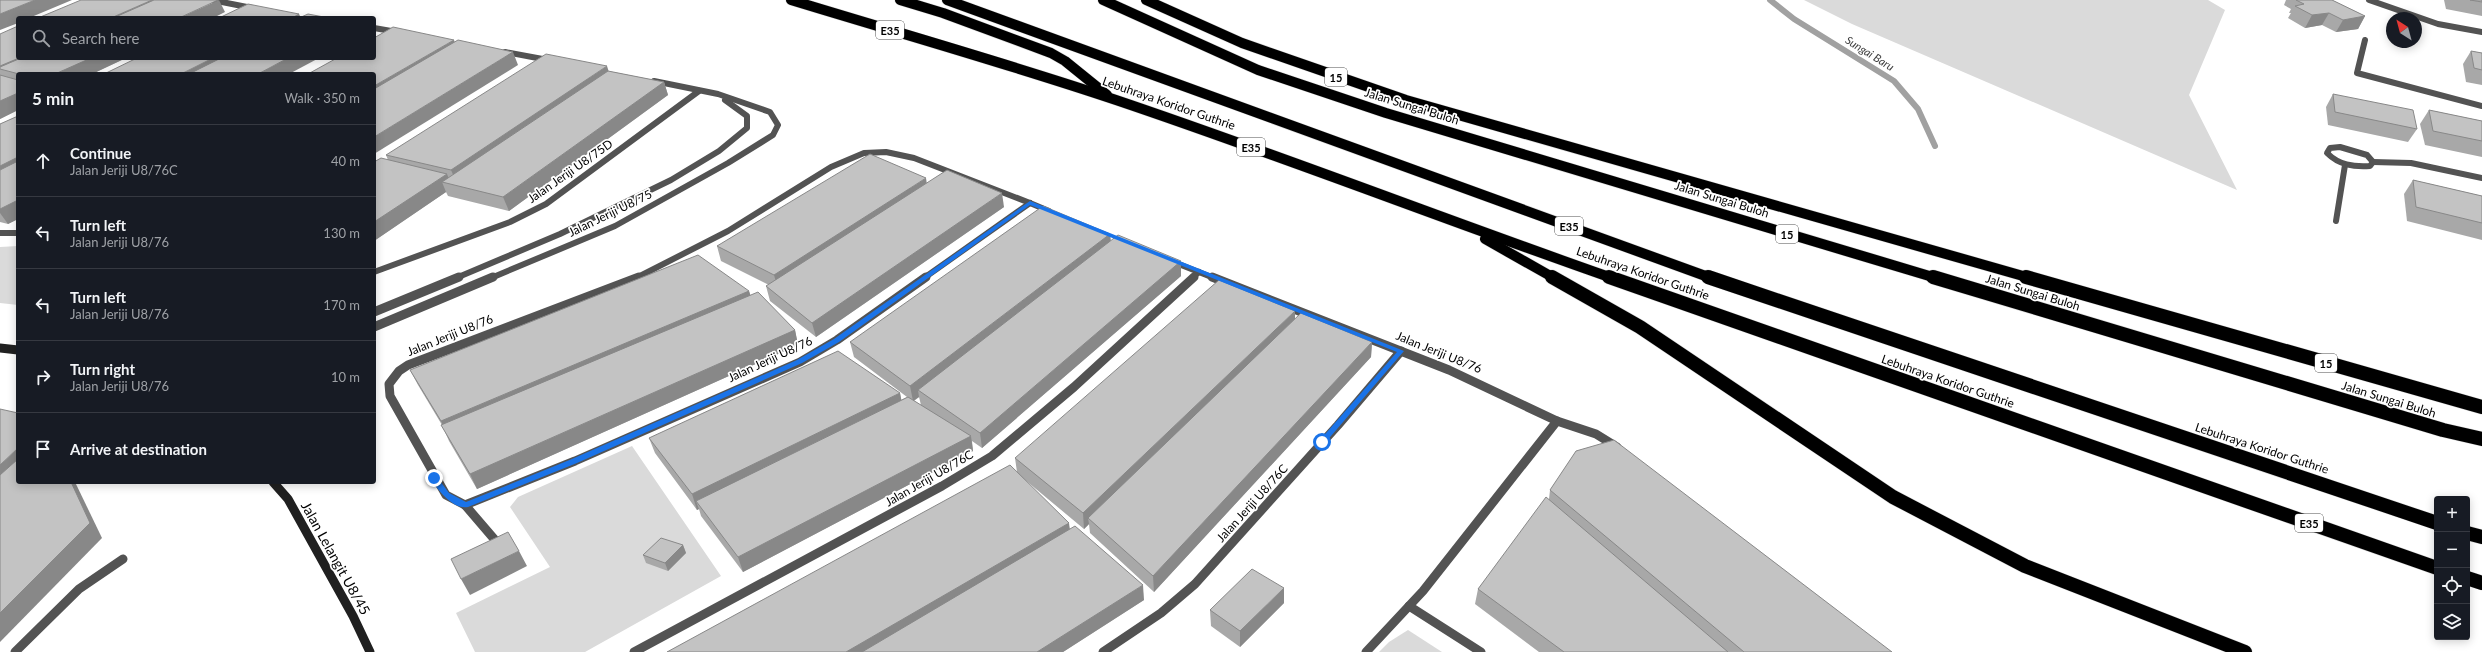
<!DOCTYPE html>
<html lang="en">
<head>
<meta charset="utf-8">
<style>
  :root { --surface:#171b24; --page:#20242c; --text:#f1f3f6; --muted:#9ea1a6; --line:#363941 }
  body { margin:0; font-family:Lato,sans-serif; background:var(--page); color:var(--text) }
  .controls { position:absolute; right:12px; bottom:12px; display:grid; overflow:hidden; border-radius:4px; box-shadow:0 2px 10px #0003 }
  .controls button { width:36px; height:36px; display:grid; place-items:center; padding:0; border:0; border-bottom:1px solid var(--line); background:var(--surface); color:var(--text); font:20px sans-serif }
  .compass { position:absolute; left:2386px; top:12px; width:36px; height:36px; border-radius:50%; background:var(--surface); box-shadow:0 2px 10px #0003; rotate:324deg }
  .stop { position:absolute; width:12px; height:12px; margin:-9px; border:3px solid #1a73e8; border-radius:50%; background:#fff }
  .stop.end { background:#1a73e8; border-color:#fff; box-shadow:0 1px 4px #0008 }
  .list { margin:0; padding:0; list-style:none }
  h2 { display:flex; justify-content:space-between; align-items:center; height:52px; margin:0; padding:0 16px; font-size:17px }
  h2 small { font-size:13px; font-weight:400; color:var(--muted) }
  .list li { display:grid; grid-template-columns:26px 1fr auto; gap:12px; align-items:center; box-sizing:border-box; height:72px; padding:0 16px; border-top:1px solid var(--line) }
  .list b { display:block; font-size:15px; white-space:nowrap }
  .list p { margin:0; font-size:13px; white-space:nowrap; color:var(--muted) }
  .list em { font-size:13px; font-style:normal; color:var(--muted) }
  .icon { flex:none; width:22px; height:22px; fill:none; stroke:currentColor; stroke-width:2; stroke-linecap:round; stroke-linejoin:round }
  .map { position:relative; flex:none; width:2482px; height:652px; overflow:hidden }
  .search { position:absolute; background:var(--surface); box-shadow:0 2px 10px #0003; left:16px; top:16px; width:360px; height:44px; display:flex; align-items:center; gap:10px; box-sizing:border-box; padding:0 14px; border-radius:4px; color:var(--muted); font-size:15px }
  .panel { position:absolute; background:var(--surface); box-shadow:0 2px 10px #0003; left:16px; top:72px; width:360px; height:412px; border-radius:4px }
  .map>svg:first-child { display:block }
</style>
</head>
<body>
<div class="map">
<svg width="2482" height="652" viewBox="0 0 2482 652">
  <rect width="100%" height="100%" fill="#fff"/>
  <g fill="#dadada">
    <path d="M1804,0H2208L2225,10L2189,95L2237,190L1852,24Z"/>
    <path d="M18,246V305L0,303V247Z"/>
    <path d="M632,446L721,576L585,652H475L456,613L550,567L510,507L518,497Z"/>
    <path d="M1408,630L1442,652H1379L1389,642Z"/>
  </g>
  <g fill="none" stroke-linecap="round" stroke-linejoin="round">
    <path stroke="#a1a1a1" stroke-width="6" d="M1770,0L1794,19L1894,81L1918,109L1935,146"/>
    <defs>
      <g id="highway-far1">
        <path d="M791,0C899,33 1009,64 1116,100C1282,156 1446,220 1612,278"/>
        <path d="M900,0L943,13L1051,53L1065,61L1107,95"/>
        <path d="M947,0L1711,278"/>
        <path d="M1103,0L1258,70L1386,113L1936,278"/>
        <path d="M1146,0L1242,43L1406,100L2030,278"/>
        <path d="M1485,239L1554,278"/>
      </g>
      <g id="highway">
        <path d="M1552,277L1640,327L1893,497L2025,566L2245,652"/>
        <path d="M1609,277L2437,568"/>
        <path d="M1708,277L2437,523"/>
        <path d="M1933,277L2443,430L2482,439"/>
        <path d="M2026,277L2482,407"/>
        <path d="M2467,533L2482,537"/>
        <path d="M2467,578L2482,583"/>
      </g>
    </defs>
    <use href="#highway-far1" stroke="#dbdbdb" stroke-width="11"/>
    <use href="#highway" stroke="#dbdbdb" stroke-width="15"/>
    <g stroke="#535353" stroke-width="6">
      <path d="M2369,0L2438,24L2482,32"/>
      <path d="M2365,40L2357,73L2482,106"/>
      <path d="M2340,147L2367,155L2373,162L2370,166C2353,167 2339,165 2327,153L2330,148Z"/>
      <path d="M2373,162L2411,163L2482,178"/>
      <path d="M2336,221L2345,165"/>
    </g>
    <path stroke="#535353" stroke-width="9" d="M465,505L495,540"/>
    <g stroke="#535353" stroke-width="6">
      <path d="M212,0L252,8"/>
      <path d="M374,28L397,32"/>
      <path d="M505,52L548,60"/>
      <path d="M1030,203L1049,211"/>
      <path d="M0,233H18"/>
      <path d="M1171,261L1214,278"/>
      <path d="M374,272L510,222L546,204L699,91"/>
      <path d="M456,278L560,234L671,180L719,151L747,128V116L725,100"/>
      <path d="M491,278L615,226L728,163L773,135L778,125L770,112L718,94L654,81"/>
      <path d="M636,278L728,231L831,167L864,153L886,152L914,158L1030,203"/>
      <path d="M924,278L1030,203"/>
      <path d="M1192,278L1199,272"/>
    </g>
    <g stroke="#535353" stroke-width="9">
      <path d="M639,277L408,365L399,371L389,384L390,396L446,495L465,505L575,461L800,362L837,340L926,277"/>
      <path d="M1212,277L1449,370L1557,421L1596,434L1617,447"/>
      <path d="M374,312L459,277"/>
      <path d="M374,327L493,277"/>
      <path d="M1409,606L1481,652"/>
      <path d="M15,652L79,589L123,559"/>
      <path d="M634,652L942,486L992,456L1074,387L1194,277"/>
      <path d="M1103,652L1161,613L1195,584L1338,425L1401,351"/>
      <path d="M1366,652L1423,591L1557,421"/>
    </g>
    <g stroke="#202020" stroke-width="9">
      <path d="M0,348L18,350"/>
      <path d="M273,482L288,499L353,616L370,652"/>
    </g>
    <use href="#highway-far1" stroke="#000" stroke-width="10"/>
    <use href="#highway" stroke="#000" stroke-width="14"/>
  </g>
  <g fill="#a8a8a8" fill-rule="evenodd">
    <path d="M2286,0H2332L2365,16L2358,29L2336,32L2322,25L2305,28L2288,18L2291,13H2289L2291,9L2284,5Z"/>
    <path d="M2444,0H2482V16L2446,9Z"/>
    <path d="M0,34L126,58L92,74H18V110L0,119Z"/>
    <path d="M2471,51L2482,53V85L2466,82L2463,64Z"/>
    <path d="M608,71L664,82L668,95L509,211L448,196L446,192L374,241V162L388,160L386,155Z"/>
    <path d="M2333,94L2417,129L2408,142L2328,125L2326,107Z"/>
    <path d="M2429,110L2482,121V157L2425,145L2420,124Z"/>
    <path d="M18,116V219L8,224L0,222V124Z"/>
    <path d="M2413,180L2482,196V240L2407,221L2404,194Z"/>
    <path d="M927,183L1004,207L816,337L770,301L766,286L769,285L721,261L717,246Z"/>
    <path d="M1110,234L1111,241L1181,261V276L982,448L972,441L973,451L743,572L701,516L699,509L697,510L655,453L649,438L900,393L901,400L907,397L854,357L850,342ZM919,397L921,405L914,401Z"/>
    <path d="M749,291L750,295L795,330L798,345L477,489L449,441L442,425L418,385L410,370Z"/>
    <path d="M1295,319L1372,342L1371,357L1154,592L1090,533L1089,524L1084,529L1024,479L1070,529L1144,600L1063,652H667L1017,472L1015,458Z"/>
    <path d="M1550,490L1892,652H1539L1475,604L1478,589L1549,499Z"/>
    <path d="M683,545L686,553L668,571L646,563L643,555Z"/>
    <path d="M1284,603L1240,647L1211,626L1210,610Z"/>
  </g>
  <g fill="#888">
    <path d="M35,0H72L29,18H18V23L0,30V14Z"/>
    <path d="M152,0H170L146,18H111Z"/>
    <path d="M219,0L225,12L213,18H179Z"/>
    <path d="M2329,13L2322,25L2305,28L2312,15Z"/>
    <path d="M299,14L301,18H292Z"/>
    <path d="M2365,16L2358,29L2336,32L2343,20Z"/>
    <path d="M454,40L459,53L374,103V86Z"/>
    <path d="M513,52L518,65L374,154V137Z"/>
    <path d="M19,58H56L0,69V66Z"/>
    <path d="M91,58H126L92,74H55Z"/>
    <path d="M213,58H245L214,74H181Z"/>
    <path d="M288,58H319L289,74H258Z"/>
    <path d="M607,66L611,79L457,184L451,170Z"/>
    <path d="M664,82L668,95L509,211L503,197Z"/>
    <path d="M18,93V110L0,119V101Z"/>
    <path d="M18,157V175L0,185V166Z"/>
    <path d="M447,174L451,184L442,182L446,192L374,241V222Z"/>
    <path d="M926,178L928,192L778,289L774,275Z"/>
    <path d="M1002,193L1004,207L816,337L812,323Z"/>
    <path d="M18,200V219L8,224L0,213V209Z"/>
    <path d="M1110,234L1111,248L918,390L919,397L913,401L910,386Z"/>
    <path d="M1181,261V276L982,448L980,433Z"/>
    <path d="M749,291L754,306L448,436L441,421Z"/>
    <path d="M1295,311V326L1088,518L1089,524L1084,529L1083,513Z"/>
    <path d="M795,330L798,345L477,489L470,474Z"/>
    <path d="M1372,342L1371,357L1154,592L1153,576Z"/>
    <path d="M900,393L903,408L696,501L699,509L697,510L692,494Z"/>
    <path d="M971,436L973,451L743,572L738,557Z"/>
    <path d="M18,448V475L0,492V465Z"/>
    <path d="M71,482H75L102,538L0,642V613Z"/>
    <path d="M1069,523L1071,538L876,652H846Z"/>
    <path d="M683,545L686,553L668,571L665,563Z"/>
    <path d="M519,551L527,566L470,595L461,579Z"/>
    <path d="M1143,585L1144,600L1063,652H1037Z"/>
    <path d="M1284,588V603L1240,647V631Z"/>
  </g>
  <g fill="#c3c3c3" stroke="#888">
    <path d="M0,0H35L0,14Z"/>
    <path d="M81,0H152L111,18H38Z"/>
    <path d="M154,0H218L179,18H113Z"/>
    <path d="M2296,0H2332L2365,16L2343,20L2329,13L2312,15L2295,6L2304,4Z"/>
    <path d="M2470,0H2482V2Z"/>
    <path d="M248,4L299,14L292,18H219Z"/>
    <path d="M308,14L329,18H299Z"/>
    <path d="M18,26V58H19L0,66V34Z"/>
    <path d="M393,27L454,40L374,86V74H308L337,58H374V38Z"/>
    <path d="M458,40L513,52L374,137V89Z"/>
    <path d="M2471,51L2482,53V70L2474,68Z"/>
    <path d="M546,54L607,66L451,170L386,155Z"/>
    <path d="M21,58H91L55,74H19L0,69V67Z"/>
    <path d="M137,58H213L181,74H104Z"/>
    <path d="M221,58H288L258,74H189Z"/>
    <path d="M608,71L664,82L503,197L442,182Z"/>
    <path d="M0,75L18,80V93L0,101Z"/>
    <path d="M2333,94L2413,110L2417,129L2335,112Z"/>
    <path d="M2429,110L2482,121V141L2433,131Z"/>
    <path d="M18,116V157L0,166V124Z"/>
    <path d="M870,154L926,178L774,275L717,246Z"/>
    <path d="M381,158L447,174L374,222V162Z"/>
    <path d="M18,161V200L0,209V170Z"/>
    <path d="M947,170L1002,193L812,323L766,286Z"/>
    <path d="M2413,180L2482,196V223L2416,207Z"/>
    <path d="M1043,206L1110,234L910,386L850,342Z"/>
    <path d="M1118,235L1181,261L980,433L918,390Z"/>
    <path d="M698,255L749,291L441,421L410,370Z"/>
    <path d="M1219,280L1295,311L1083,513L1015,458Z"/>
    <path d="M758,292L795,330L470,474L441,425Z"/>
    <path d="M1301,313L1372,342L1153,576L1088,518Z"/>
    <path d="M838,351L900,393L692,494L649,438Z"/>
    <path d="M908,397L971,436L738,557L696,501Z"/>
    <path d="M0,409L18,413V448L0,465Z"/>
    <path d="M1614,440L1892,652H1744L1550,490L1576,451Z"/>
    <path d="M18,459V482H71L90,523L0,613V475Z"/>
    <path d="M1010,465L1069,523L846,652H667Z"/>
    <path d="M1546,497L1728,652H1564L1478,589Z"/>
    <path d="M1075,526L1143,585L1037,652H862Z"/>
    <path d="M508,532L519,551L461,579L451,559Z"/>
    <path d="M661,538L683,545L665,563L643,555Z"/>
    <path d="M1252,569L1284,588L1240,631L1210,610Z"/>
  </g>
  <path fill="#1a73e8" d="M1030,201L1404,351L1325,443H1320V440L1397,352L1030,205L839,342L802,363L577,463L468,507C453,510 437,489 430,478L437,477L449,493L466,502L572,459L797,360L834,339Z"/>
  <g text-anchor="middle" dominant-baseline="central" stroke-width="3.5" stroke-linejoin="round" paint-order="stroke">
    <g fill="#fff" stroke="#4c4c4c" stroke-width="1">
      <rect x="876" y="21" width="28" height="18" rx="3"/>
      <rect x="1325" y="68" width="22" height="18" rx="3"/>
      <rect x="1237" y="138" width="28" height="18" rx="3"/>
      <rect x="1555" y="217" width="28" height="18" rx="3"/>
      <rect x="1776" y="225" width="22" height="18" rx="3"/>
      <rect x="2315" y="354" width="22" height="18" rx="3"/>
      <rect x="2295" y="514" width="28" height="18" rx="3"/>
    </g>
    <g font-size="11" font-weight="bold" fill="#000">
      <text x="890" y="30">E35</text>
      <text x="1336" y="77">15</text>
      <text x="1251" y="147">E35</text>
      <text x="1569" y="226">E35</text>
      <text x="1787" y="234">15</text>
      <text x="2326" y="363">15</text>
      <text x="2309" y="523">E35</text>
    </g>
    <g font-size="11" font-style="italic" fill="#424242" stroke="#fff">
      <text transform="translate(1870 53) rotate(32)">Sungai Baru</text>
    </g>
    <g font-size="12" fill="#000" stroke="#fff">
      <text transform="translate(1169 103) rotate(19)">Lebuhraya Koridor Guthrie</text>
      <text transform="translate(1412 106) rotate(17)">Jalan Sungai Buloh</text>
      <text transform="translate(570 171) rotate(-35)">Jalan Jeriji U8/75D</text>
      <text transform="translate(1722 199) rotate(17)">Jalan Sungai Buloh</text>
      <text transform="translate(610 213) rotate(-26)">Jalan Jeriji U8/75</text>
      <text transform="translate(1643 273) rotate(19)">Lebuhraya Koridor Guthrie</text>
      <text transform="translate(2033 292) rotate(17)">Jalan Sungai Buloh</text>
      <text transform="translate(450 335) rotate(-22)">Jalan Jeriji U8/76</text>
      <text transform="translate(1439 352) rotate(22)">Jalan Jeriji U8/76</text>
      <text transform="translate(770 359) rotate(-25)">Jalan Jeriji U8/76</text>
      <text transform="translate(1948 381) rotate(19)">Lebuhraya Koridor Guthrie</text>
      <text transform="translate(2389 399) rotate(17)">Jalan Sungai Buloh</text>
      <text transform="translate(2262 448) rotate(18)">Lebuhraya Koridor Guthrie</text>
      <text transform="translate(929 478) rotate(-30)">Jalan Jeriji U8/76C</text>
      <text transform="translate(1252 503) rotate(-48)">Jalan Jeriji U8/76C</text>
    </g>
    <g font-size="14" fill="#000" stroke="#fff">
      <text transform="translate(336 558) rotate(61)">Jalan Lelangit U8/45</text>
    </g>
  </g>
</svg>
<div class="controls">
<button>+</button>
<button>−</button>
<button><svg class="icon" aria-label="locate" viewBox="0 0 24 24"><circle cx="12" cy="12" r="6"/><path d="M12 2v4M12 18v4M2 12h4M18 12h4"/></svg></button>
<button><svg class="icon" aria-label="layers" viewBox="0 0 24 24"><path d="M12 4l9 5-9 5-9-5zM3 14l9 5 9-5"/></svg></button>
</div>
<svg class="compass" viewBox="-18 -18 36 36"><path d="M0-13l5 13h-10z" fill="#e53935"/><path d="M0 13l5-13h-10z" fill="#9ea1a6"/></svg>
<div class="stop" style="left:1322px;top:442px"></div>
<div class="stop end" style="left:434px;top:478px"></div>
<div class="search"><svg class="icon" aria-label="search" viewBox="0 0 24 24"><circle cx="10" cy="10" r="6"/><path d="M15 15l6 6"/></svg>Search here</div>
<section class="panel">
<h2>5 min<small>Walk · 350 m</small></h2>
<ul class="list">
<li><svg class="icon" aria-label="ahead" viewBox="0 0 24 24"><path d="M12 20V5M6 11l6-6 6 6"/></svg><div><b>Continue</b><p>Jalan Jeriji U8/76C</p></div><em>40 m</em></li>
<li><svg class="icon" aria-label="left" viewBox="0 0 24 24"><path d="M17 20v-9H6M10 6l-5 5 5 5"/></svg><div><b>Turn left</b><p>Jalan Jeriji U8/76</p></div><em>130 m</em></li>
<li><svg class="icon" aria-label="left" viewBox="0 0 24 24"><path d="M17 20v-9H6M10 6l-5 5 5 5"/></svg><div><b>Turn left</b><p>Jalan Jeriji U8/76</p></div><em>170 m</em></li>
<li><svg class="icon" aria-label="right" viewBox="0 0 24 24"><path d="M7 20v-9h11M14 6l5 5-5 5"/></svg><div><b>Turn right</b><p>Jalan Jeriji U8/76</p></div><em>10 m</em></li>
<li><svg class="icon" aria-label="arrive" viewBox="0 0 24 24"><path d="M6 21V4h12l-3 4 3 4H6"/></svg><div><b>Arrive at destination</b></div></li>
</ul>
</section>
</div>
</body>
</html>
